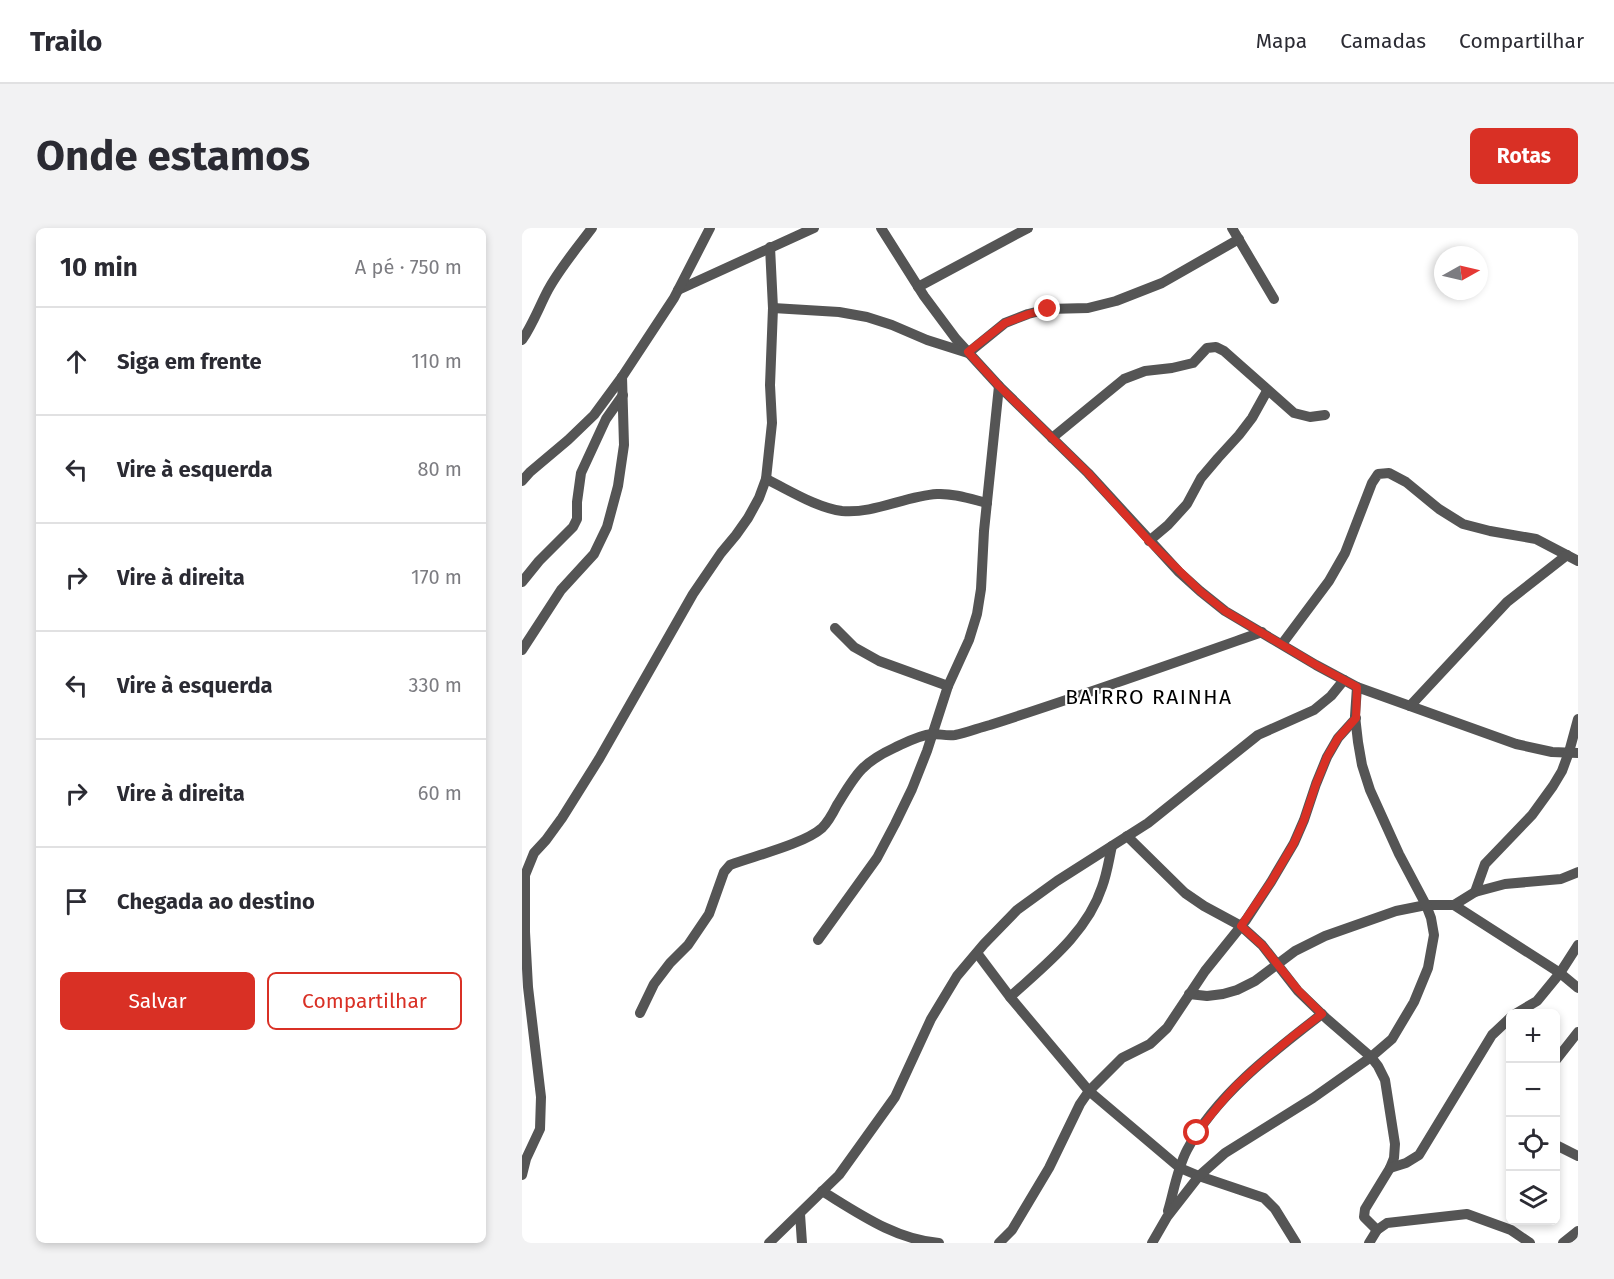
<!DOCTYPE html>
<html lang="pt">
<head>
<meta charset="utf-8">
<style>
  :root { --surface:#fff; --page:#f2f2f3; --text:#2b2b33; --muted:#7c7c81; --line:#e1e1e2; --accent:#d93025 }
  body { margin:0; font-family:"Fira Sans",sans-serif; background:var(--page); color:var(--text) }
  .controls { position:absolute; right:18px; bottom:18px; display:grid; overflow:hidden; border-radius:9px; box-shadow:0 3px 9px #0003 }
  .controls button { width:54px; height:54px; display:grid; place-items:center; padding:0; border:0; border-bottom:2px solid var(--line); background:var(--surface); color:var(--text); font:30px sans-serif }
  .compass { position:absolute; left:912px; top:18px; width:54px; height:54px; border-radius:50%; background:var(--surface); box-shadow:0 3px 9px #0003; rotate:82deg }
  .stop { position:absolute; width:18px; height:18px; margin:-14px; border:4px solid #d93025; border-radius:50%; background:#fff }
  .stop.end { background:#d93025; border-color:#fff; box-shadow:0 2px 6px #0008 }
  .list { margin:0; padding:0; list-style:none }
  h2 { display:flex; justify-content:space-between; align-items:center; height:78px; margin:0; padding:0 24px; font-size:26px }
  h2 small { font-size:20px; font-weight:400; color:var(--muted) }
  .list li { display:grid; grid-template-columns:39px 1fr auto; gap:18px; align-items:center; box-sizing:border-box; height:108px; padding:0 24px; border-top:2px solid var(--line) }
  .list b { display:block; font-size:22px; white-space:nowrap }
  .list em { font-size:20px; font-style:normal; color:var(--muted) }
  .actions { display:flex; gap:12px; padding:18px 24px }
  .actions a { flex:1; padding:14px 0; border:2px solid var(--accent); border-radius:9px; text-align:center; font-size:21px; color:var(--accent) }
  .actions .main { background:var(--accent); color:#fff }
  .icon { flex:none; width:33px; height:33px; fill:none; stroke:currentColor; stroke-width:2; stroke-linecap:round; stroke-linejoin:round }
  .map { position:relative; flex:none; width:1056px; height:1015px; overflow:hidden; border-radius:9px }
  header { display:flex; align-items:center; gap:36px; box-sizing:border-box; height:84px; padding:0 30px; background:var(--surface); border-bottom:2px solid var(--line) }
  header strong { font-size:28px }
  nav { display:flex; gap:33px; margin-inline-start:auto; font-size:21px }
  .intro { display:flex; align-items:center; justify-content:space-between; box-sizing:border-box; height:144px; padding:0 36px }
  h1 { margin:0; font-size:42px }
  .button { padding:15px 27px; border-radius:9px; background:var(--accent); color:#fff; font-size:21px; font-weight:700 }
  main { display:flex; gap:36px; padding:0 36px }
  aside { flex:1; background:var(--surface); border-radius:9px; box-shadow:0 3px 9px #0003 }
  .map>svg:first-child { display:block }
</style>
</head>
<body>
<header>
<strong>Trailo</strong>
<nav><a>Mapa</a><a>Camadas</a><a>Compartilhar</a></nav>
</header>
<div class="intro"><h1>Onde estamos</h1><a class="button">Rotas</a></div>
<main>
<aside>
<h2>10 min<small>A pé · 750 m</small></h2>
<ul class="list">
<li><svg class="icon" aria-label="ahead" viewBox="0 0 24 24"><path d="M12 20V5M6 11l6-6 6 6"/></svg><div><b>Siga em frente</b></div><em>110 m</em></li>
<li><svg class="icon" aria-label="left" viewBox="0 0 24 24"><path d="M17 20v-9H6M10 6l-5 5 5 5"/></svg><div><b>Vire à esquerda</b></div><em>80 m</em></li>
<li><svg class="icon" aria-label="right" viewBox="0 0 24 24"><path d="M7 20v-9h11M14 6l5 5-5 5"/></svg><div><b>Vire à direita</b></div><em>170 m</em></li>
<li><svg class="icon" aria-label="left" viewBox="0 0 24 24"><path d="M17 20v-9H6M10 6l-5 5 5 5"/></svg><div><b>Vire à esquerda</b></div><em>330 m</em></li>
<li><svg class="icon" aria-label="right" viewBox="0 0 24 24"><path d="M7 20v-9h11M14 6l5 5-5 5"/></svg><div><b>Vire à direita</b></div><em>60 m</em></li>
<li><svg class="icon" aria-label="arrive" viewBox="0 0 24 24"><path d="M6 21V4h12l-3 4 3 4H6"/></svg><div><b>Chegada ao destino</b></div></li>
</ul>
<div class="actions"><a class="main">Salvar</a><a>Compartilhar</a></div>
</aside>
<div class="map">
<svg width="1056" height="1015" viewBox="0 0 1056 1015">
  <rect width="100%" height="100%" fill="#fff"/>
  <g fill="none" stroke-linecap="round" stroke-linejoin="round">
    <g stroke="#555" stroke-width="10">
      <path d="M359,0L402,68L434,111L477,158L566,245L657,344L678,363L703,383L794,437L835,459L994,516L1030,524L1056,525"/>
      <path d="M710,0L752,71"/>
      <path d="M396,59L506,0"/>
      <path d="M156,62L292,0"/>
      <path d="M251,80L317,84L345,89L370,97L405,112L446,125L483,95L506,86L526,81L566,80L594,73L640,55L717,11"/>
      <path d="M0,112C11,96 17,79 26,62C38,40 55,20 70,0"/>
      <path d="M530,210L602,151L623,143L650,140L671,135L685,120L694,119L702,123L772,185L788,189L803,187"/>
      <path d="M244,251C267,262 295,280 320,283C352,286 383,268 415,266C432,265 449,271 465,275"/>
      <path d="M0,253L8,244L46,212L72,187L100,149L152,70L188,0"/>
      <path d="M627,313L646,297L665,276L679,250L696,230L717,207L730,190L745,163"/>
      <path d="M0,354L17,333L51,299L55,291V274L59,245L84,191L101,167"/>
      <path d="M313,400L332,419L357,433L426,458"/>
      <path d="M760,416L807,353L823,325L850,255L856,246L867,245L884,254L917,281L941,296L968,303L1014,311L1056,333"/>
      <path d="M0,422L39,362L72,326L85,299L96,258L102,217L100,149"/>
      <path d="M888,478L985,374L1045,327"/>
      <path d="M605,608L663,665L682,678L719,698L740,717L776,763L805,791L849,829L856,838L863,852L873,916L872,930L868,940L843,981L842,989L855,1002"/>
      <path d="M953,664L963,636L1010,587L1031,558L1040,543L1047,524L1056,491"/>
      <path d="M932,677L1038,745L1056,760"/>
      <path d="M296,712L355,630L373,596L390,561L405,523L426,458L447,412L455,386L459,361L462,303L477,158"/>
      <path d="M455,725L488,769L567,863L658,940L677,948L742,970L753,981L774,1015"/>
      <path d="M667,766L685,768L701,766L715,762L733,753L773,723L803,708L874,683L904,677H932L953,664L983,656L1039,651L1056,644"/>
      <path d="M488,769C523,737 565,705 580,659C585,646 587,631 590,618"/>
      <path d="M118,785L132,756L148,735L166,717L187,686L202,644L208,637C232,628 282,616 300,600C307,593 311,585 315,577C333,548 339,535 372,520C383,515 397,507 410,506C418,506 425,508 433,507C445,505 456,500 468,497C559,468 649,436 740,404"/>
      <path d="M993,786L1015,773L1038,745L1056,717"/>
      <path d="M1034,832L1056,804"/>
      <path d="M1034,917L1056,928"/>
      <path d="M868,940L884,935L897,927L970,807L988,790"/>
      <path d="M0,947L4,931L18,901L19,869L6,759L3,704V647L12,625L24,612L40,590L77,531L171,366L199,325L214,307L226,290L237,270L244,251L250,195L248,157L251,80L248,19"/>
      <path d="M300,963C336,985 374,1012 417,1015"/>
      <path d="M646,983C652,963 655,941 665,922C694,867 752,823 800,786"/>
      <path d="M278,986L280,1015"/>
      <path d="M247,1015L317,947L373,869L409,791L435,748L462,716L495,682L535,653L626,595L736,507L792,482L809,468L822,452"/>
      <path d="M477,1015L490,1002L527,940L558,876L567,863L600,830L628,816L645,800L683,743L724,692L749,654L772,615L782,592L794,556L805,529L816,510L834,490"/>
      <path d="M630,1015L645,989L677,948L703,925L791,870L849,829L870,811L892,774L906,740L912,707L909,690L904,677L877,626L848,562L840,537L836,514L833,488L835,459"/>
      <path d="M847,1015L855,1002L865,995L945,986L989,1002L1008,1015"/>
      <path d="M1041,1015L1056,1003"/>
    </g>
  </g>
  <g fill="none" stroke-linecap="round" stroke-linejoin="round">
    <path stroke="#d93025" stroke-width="8" d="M526,81L507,86L483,95L446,124L477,158L566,245L627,313L678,363L703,383L794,437L835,459L834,490L816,510L805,529L794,556L782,592L772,615L749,654L719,698L740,717L776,762L800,786C770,808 741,832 714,858C700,873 687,889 675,905"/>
  </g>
  <g text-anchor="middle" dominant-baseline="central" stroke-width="4.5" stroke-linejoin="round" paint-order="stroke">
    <g font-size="21" letter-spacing="1.5" fill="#000" stroke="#fff">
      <text x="627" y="469">BAIRRO RAINHA</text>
    </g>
  </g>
</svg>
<div class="controls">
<button>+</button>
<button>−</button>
<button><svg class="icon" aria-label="locate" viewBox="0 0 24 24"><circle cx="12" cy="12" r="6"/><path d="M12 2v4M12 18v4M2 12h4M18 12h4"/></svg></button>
<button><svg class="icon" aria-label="layers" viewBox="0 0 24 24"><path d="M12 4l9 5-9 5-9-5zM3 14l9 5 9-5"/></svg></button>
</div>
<svg class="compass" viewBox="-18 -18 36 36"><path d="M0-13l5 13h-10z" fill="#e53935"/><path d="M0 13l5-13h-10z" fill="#7c7c81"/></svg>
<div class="stop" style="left:675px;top:905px"></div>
<div class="stop end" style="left:526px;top:81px"></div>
</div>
</main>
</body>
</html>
